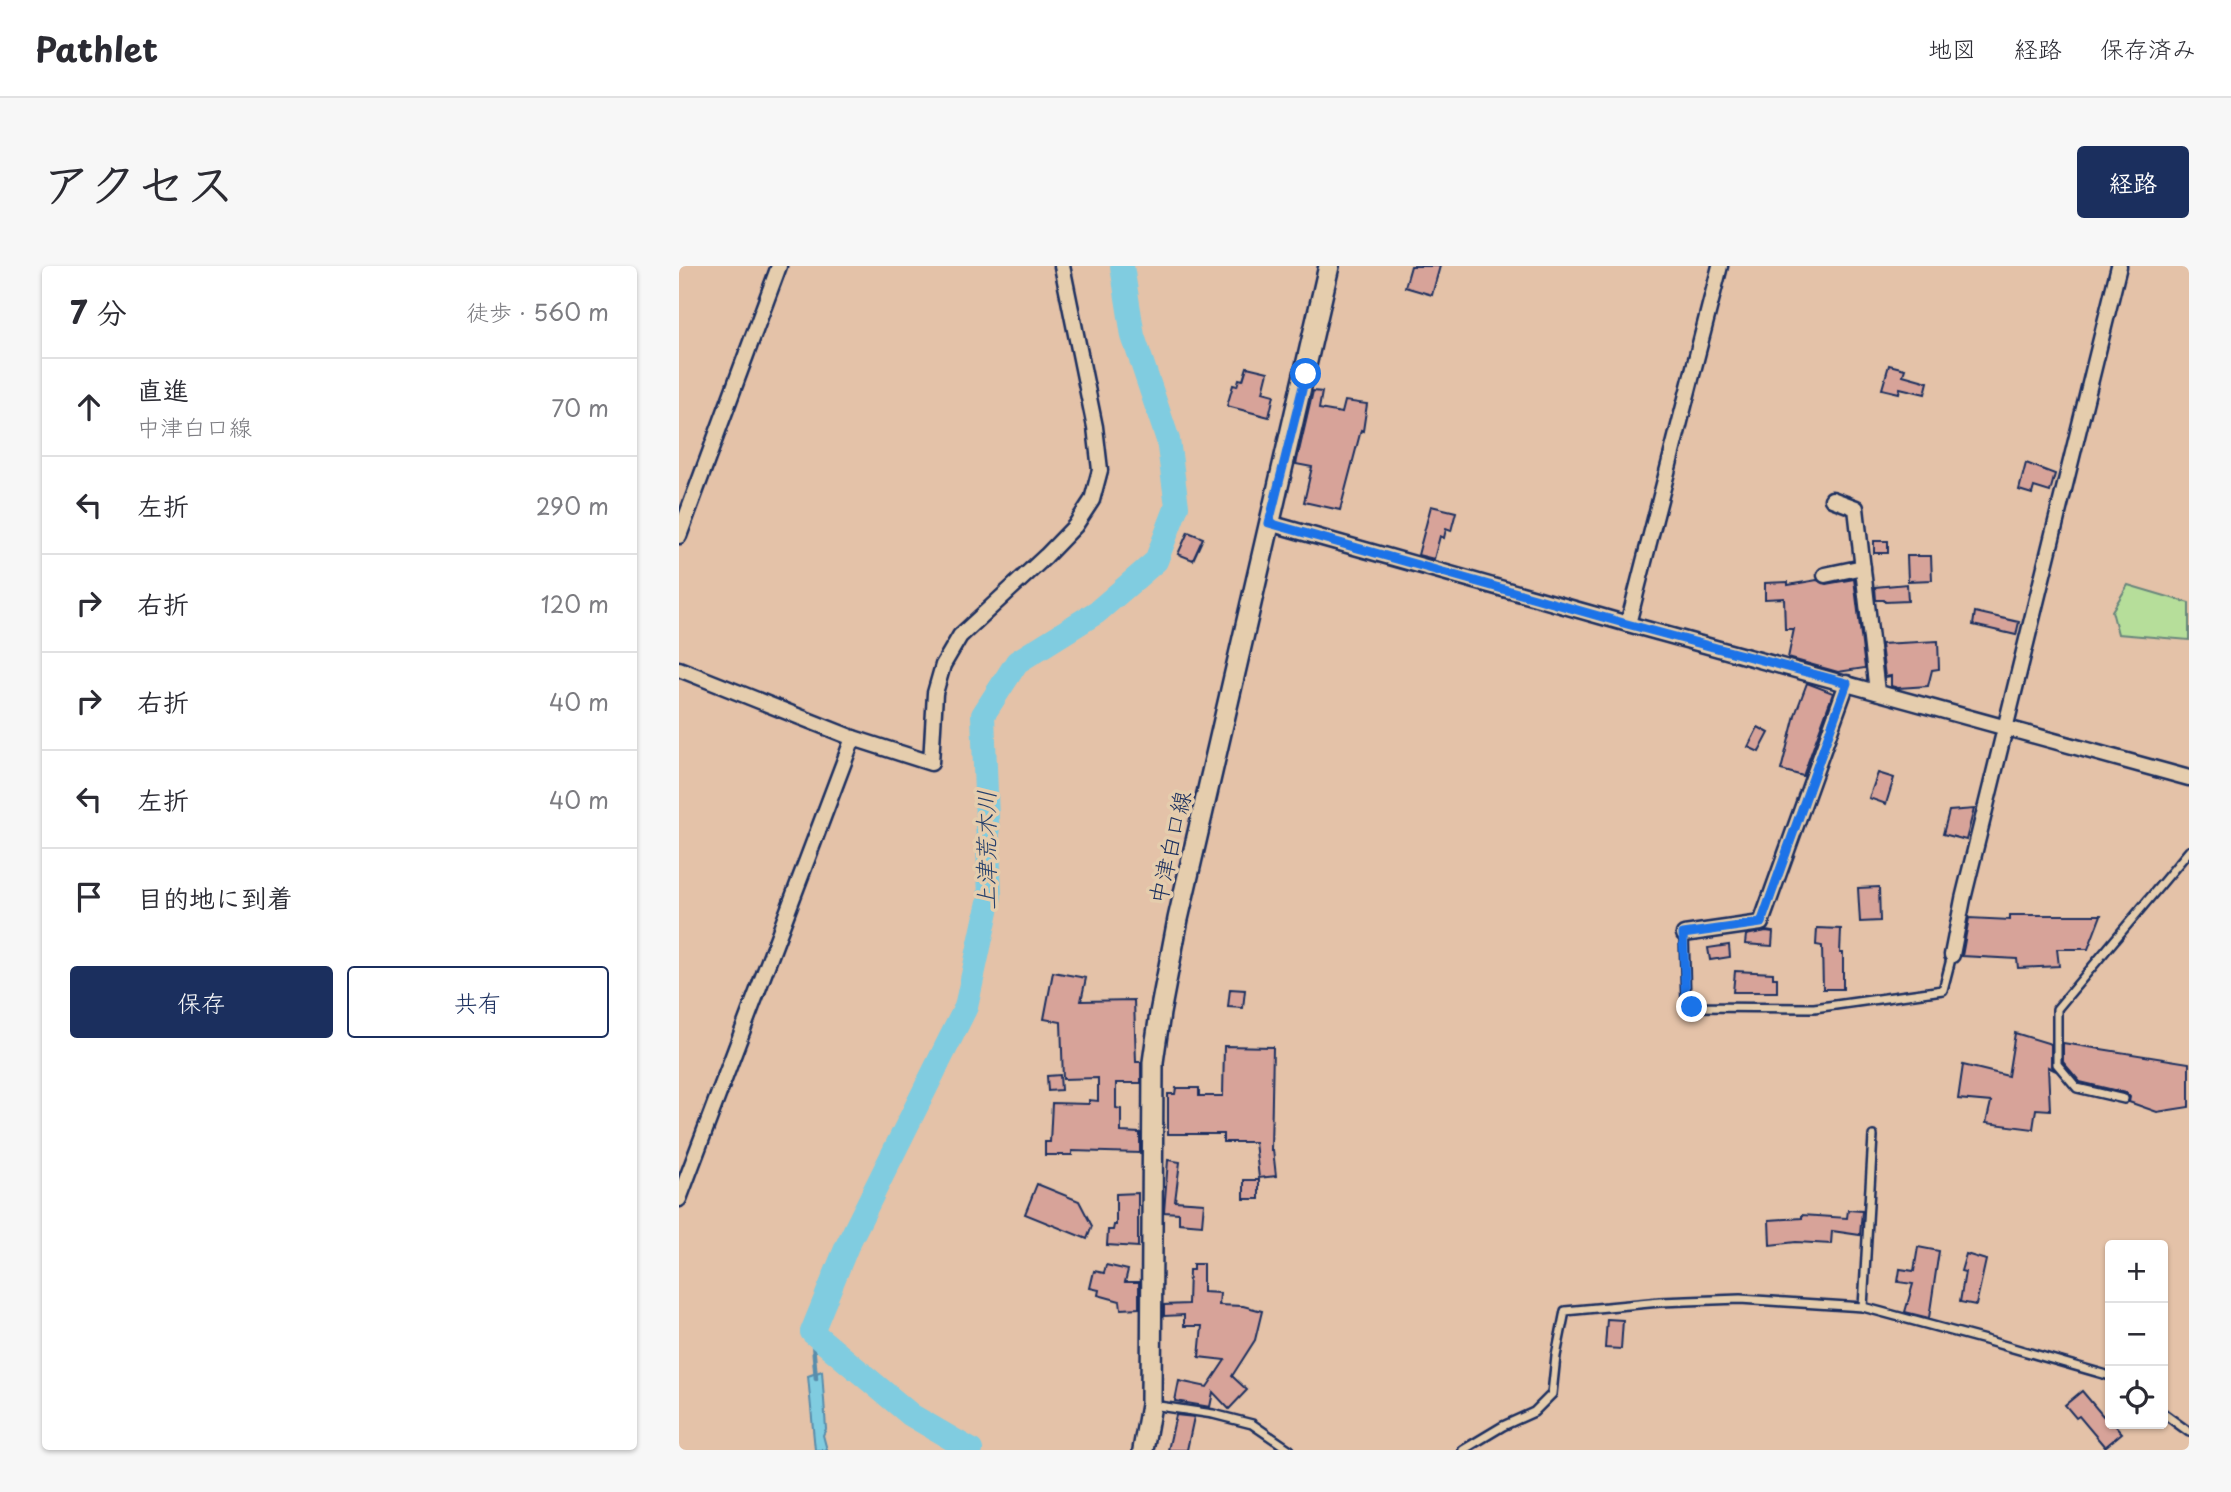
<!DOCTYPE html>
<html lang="ja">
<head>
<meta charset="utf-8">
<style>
  :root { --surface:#fff; --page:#f7f7f7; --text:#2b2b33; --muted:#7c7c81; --line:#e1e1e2; --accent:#1b2f5e }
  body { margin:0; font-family:"Playpen Sans","Klee One",sans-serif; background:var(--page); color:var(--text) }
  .controls { position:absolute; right:21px; bottom:21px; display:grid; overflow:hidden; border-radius:7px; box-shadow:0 2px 5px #0004 }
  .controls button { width:63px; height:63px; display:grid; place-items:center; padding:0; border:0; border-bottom:2px solid var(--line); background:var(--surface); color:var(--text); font:35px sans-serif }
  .stop { position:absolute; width:21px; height:21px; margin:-16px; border:5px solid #1a73e8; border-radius:50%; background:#fff }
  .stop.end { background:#1a73e8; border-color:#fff; box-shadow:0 2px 7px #0008 }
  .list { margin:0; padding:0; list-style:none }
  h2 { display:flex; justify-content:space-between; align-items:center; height:91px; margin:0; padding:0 28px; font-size:30px }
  h2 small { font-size:23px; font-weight:400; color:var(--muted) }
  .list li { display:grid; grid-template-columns:46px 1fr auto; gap:21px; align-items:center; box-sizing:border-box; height:98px; padding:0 28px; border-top:2px solid var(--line) }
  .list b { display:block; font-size:26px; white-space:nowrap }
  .list p { margin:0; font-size:23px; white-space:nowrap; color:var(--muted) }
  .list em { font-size:23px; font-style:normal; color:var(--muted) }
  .actions { display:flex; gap:14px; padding:21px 28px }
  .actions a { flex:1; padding:16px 0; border:2px solid var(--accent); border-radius:7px; text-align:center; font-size:24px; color:var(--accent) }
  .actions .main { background:var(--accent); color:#fff }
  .icon { flex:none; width:38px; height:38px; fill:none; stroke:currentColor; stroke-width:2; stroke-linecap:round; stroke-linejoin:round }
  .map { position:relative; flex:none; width:1510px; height:1184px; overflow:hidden; border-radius:7px }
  header { display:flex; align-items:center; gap:42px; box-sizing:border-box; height:98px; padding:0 35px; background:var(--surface); border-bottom:2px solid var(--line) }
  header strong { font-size:33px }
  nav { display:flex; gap:38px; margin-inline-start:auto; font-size:24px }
  .intro { display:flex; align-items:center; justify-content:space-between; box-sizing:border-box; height:168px; padding:0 42px }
  h1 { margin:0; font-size:49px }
  .button { padding:18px 32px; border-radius:7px; background:var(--accent); color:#fff; font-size:24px; font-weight:700 }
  main { display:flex; gap:42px; padding:0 42px }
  aside { flex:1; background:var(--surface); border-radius:7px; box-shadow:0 2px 5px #0004 }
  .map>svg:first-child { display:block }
</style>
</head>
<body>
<header>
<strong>Pathlet</strong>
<nav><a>地図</a><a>経路</a><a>保存済み</a></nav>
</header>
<div class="intro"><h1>アクセス</h1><a class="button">経路</a></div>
<main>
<aside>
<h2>7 分<small>徒歩 · 560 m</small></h2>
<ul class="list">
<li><svg class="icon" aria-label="ahead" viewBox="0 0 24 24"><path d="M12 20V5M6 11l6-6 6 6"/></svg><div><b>直進</b><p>中津白口線</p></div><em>70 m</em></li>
<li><svg class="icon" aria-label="left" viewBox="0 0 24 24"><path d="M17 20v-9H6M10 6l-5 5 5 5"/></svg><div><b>左折</b></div><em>290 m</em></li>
<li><svg class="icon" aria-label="right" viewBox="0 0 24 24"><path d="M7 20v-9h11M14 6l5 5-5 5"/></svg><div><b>右折</b></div><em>120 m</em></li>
<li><svg class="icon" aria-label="right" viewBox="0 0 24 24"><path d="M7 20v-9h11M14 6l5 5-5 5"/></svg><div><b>右折</b></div><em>40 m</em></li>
<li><svg class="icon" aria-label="left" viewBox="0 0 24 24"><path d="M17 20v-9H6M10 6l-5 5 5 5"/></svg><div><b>左折</b></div><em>40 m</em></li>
<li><svg class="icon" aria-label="arrive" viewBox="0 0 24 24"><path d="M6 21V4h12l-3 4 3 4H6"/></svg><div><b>目的地に到着</b></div></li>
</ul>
<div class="actions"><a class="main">保存</a><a>共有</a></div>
</aside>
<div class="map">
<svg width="1510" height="1184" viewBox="0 0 1510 1184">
  <rect width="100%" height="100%" fill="#e4c2a8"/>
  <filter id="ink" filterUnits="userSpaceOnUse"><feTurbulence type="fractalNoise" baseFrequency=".0143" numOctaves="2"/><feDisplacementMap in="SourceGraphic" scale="14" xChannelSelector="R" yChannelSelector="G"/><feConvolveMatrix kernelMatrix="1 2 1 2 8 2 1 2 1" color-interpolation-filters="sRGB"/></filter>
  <g filter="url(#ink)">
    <path fill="#b6de9a" stroke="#68867c" stroke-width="2" d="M1449,319L1510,337V374L1439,368L1433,345Z"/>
    <path fill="#80cce0" stroke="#588dac" stroke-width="2" d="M143,1105L147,1163L144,1169L148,1184H136L129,1110Z"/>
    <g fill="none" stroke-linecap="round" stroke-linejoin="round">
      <path stroke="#588dac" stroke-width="4.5" d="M133,1066L137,1113"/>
      <path stroke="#80cce0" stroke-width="24" d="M292,1184L232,1149L133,1066L168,980L287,741L311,631L304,449L338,396L418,346L477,295L498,240L489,174L454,70L443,0"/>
    </g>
    <g fill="#d7a399" stroke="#1b2f5e" stroke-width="2">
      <path d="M732,0H761L753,29L726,21Z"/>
      <path d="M1210,99L1226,103L1224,109L1249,116L1246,128L1221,122L1220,127L1203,123Z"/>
      <path d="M568,101L589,106L584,126L595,129L590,151L548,140L554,119L558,120L560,113L564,114Z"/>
      <path d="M634,125L643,126L640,143L663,147L666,135L688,138L684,165L682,164L661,244L625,236L633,201L617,198Z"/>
      <path d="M1347,197L1376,208L1371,226L1355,221L1353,228L1340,224Z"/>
      <path d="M752,240L777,246L772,265L767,263L765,272L761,270L755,293L739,289Z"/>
      <path d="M509,266L524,272L514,294L499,288Z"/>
      <rect x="1195" y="275" width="14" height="12"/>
      <path d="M1228,290H1252L1253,314L1229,315Z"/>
      <path d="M1175,313L1186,402L1159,406L1109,392L1115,363H1106L1105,332L1086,333V317L1109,316V319L1138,314L1147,318Z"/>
      <path d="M1228,318L1229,335L1206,336L1205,334H1197L1196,321Z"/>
      <path d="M1296,346L1340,356L1337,369L1294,359Z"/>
      <path d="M1259,375L1260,403L1253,404L1249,420L1219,422L1212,420V410L1206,411L1202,378Z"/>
      <path d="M1128,417L1154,427L1124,510L1102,504L1116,449Z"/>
      <path d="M1079,461L1090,467L1080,486L1069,481Z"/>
      <path d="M1199,507L1215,512L1207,538L1190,532Z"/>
      <path d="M1295,543L1287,574L1264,568L1270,545Z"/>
      <path d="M1200,621L1201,655L1181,656L1179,622Z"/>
      <path d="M1331,649H1422L1409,683H1378L1380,700L1339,702L1338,693L1283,690L1290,652L1331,654Z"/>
      <path d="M1138,662L1162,663L1161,687H1164V723H1144L1143,680L1137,679Z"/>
      <path d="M1087,665L1094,666L1093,680L1066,678L1067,669Z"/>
      <path d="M1050,679L1051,691L1031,694L1029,682Z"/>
      <path d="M1056,705L1094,707V712H1098V726H1054Z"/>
      <path d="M374,706L407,712L402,735L455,734L457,796H462V817H437V842L442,843V866L461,867V887L393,885V889H366V876H371L373,837L410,838V834L419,835V812L384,813L382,756L365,753Z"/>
      <path d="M551,723L566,724L564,742L549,741Z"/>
      <path d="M1336,767L1372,778V798L1375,804L1369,801L1371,844L1357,843L1354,863L1307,857L1312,836L1279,833L1284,799L1329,810Z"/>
      <path d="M1384,777L1510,797V841L1478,846L1450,836L1451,831L1447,827L1401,816L1384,796Z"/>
      <path d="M545,780L594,781L592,884H594L597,910L580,912L576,876H544V868H489V828H496L497,822H520V830H544Z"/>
      <path d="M381,809L382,824L369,825L368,810Z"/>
      <path d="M489,894L501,896L496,935L525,937L523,959L500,957V947L485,946Z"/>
      <rect x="565" y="914" width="15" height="19"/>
      <path d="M358,918L400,935L413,960L408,973L346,948Z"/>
      <path d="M459,927V981L428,979L429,964H434L435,959H437V928Z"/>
      <path d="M1169,944L1183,945L1181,969L1153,965L1152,978L1117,976L1091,979L1090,954L1123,952V949L1168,952Z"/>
      <path d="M1239,981L1260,985L1250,1052L1226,1046L1234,1018L1219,1016L1221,1003L1235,1005Z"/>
      <path d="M1287,988L1307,994L1297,1039L1281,1036L1286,1006L1282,1005Z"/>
      <path d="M514,998H524V1026L541,1027L540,1039L564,1040L583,1045L576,1074L553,1110L568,1124L550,1143L534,1126L531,1141L496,1135L500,1115L528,1121L546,1094L520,1091L523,1060H505V1049L485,1050V1039L509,1038L510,1004H514Z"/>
      <path d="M427,999L449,1004L446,1016H460V1042L442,1043L441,1035L419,1029L420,1024L411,1022L415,1005L425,1007Z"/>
      <path d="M928,1053L944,1054L942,1083L926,1082Z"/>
      <path d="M1403,1125L1424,1150L1427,1147L1431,1153V1158H1435L1443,1167L1426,1181L1400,1150L1397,1152L1386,1139Z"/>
      <path d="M497,1149L515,1151L508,1184H489Z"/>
    </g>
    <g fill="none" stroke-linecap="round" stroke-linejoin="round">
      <defs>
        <g id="service">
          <path d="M1005,668L1007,737L1013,741L1135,742L1264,724L1273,689"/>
          <path d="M1445,833L1398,822L1378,798V743L1510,585"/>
          <path d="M1184,1041L1194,870"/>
          <path d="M473,1139L534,1148L573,1158L611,1184"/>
          <path d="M1484,1147L1510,1166"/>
          <path d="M784,1184L824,1160L855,1146L873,1128L877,1090L886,1045L981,1036L1061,1033L1184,1041L1306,1074L1431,1110"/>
        </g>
        <g id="minor">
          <path d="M1153,233L1177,242L1198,426"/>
          <path d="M590,257L949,358L1510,512"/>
          <path d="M0,270L100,0"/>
          <path d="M1146,309L1184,301"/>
          <path d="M949,358L1041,0"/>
          <path d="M0,403L174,472L252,497L256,427L264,399L281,370L367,290L396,260L413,234L421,204L416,161L383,0"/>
          <path d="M1005,668L1082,657L1168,417"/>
          <path d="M1273,689L1284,633L1440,0"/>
          <path d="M0,933L174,472"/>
        </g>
        <path id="secondary" d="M464,1184L472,1139L474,796L481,747L499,653L650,0"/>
      </defs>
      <use href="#service" stroke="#1b2f5e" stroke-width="12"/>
      <use href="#minor" stroke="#1b2f5e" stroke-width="19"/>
      <use href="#secondary" stroke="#1b2f5e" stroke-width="24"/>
      <use href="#service" stroke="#e5cdad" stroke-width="7"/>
      <use href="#minor" stroke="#e5cdad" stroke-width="14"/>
      <use href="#secondary" stroke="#e5cdad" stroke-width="19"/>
    </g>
  </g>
  <g fill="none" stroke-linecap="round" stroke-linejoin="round" filter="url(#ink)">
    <path stroke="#1a73e8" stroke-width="9" d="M627,108L590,257L948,358L1168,417L1082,657L1004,668L1007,737L1013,741"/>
  </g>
  <g text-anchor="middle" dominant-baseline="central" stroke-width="7" stroke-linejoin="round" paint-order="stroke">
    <g font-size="23" fill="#1b2f5e" stroke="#e5cdad">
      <text transform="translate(490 581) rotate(-77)">中津白口線</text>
    </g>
    <g font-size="24" font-style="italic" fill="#253f6b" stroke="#e5cdad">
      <text transform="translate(306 584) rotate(-90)">上津荒木川</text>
    </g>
  </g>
</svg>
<div class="controls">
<button>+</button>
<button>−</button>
<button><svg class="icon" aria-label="locate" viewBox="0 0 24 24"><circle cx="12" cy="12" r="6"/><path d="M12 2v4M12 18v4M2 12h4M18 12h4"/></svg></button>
</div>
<div class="stop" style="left:627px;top:108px"></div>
<div class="stop end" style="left:1013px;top:741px"></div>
</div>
</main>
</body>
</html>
